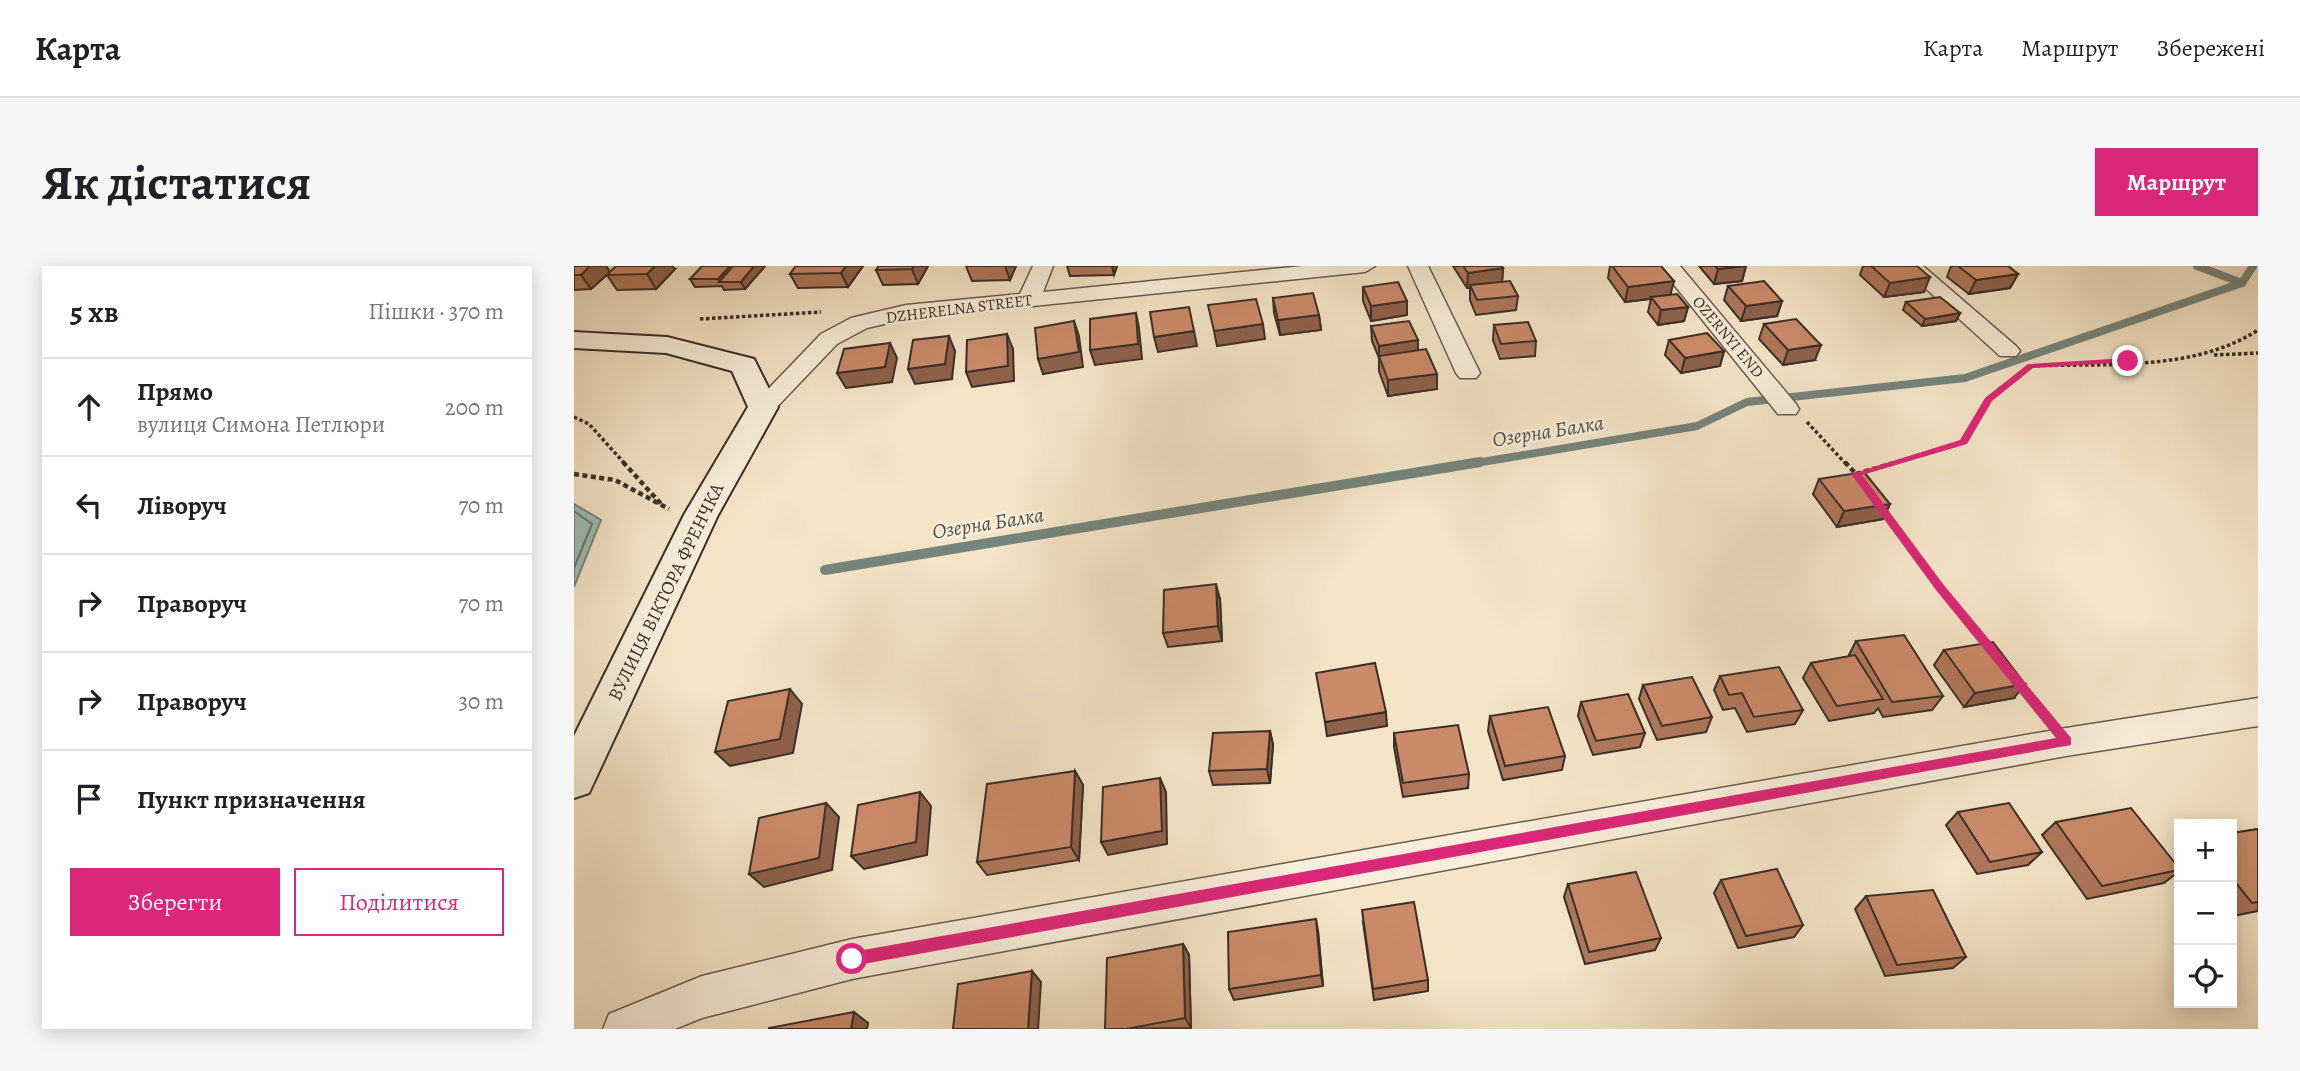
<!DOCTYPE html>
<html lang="uk">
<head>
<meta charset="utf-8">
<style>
  :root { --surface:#fff; --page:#f6f6f6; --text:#202124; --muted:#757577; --line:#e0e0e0; --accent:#db2777 }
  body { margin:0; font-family:Alegreya,serif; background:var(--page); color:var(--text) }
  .controls { position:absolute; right:21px; bottom:21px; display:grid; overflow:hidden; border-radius:0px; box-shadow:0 4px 18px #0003 }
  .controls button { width:63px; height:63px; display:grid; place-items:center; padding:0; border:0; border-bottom:2px solid var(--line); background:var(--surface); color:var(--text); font:35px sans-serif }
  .stop { position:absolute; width:21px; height:21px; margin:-16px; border:5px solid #db2777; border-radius:50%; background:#fff }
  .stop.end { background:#db2777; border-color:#fff; box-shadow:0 2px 7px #0008 }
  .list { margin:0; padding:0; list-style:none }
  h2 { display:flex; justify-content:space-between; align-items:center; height:91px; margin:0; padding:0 28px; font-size:30px }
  h2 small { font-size:23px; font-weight:400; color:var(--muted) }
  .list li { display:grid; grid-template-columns:46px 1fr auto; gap:21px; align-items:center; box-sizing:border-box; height:98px; padding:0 28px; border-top:2px solid var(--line) }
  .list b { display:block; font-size:26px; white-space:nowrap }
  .list p { margin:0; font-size:23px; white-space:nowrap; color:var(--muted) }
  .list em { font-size:23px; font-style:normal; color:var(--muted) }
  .actions { display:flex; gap:14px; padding:21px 28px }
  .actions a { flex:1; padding:16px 0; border:2px solid var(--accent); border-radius:0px; text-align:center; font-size:24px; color:var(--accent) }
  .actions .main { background:var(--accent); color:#fff }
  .icon { flex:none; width:38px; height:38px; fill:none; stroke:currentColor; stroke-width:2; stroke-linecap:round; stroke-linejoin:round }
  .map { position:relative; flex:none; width:1684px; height:763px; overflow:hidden; border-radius:0px }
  header { display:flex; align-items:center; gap:42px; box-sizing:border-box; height:98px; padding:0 35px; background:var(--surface); border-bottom:2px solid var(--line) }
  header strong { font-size:33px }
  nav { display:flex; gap:38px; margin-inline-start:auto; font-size:24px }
  .intro { display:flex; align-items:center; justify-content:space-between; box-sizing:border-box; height:168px; padding:0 42px }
  h1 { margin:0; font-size:49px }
  .button { padding:18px 32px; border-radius:0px; background:var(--accent); color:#fff; font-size:24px; font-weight:700 }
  main { display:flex; gap:42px; padding:0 42px }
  aside { flex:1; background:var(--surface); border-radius:0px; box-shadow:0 4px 18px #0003 }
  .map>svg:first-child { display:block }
</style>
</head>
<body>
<header>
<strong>Карта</strong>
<nav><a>Карта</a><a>Маршрут</a><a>Збережені</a></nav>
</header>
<div class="intro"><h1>Як дістатися</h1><a class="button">Маршрут</a></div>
<main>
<aside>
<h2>5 хв<small>Пішки · 370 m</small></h2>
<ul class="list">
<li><svg class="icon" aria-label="ahead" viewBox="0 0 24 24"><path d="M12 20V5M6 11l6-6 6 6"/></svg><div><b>Прямо</b><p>вулиця Симона Петлюри</p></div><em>200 m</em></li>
<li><svg class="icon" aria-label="left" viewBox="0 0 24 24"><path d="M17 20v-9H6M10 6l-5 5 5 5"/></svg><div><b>Ліворуч</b></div><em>70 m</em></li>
<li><svg class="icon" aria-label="right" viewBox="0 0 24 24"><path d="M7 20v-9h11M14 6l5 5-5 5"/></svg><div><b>Праворуч</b></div><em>70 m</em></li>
<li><svg class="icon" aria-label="right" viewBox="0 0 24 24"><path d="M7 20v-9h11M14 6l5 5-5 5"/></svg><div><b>Праворуч</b></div><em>30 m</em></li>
<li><svg class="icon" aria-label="arrive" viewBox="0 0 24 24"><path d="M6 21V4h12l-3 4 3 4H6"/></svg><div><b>Пункт призначення</b></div></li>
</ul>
<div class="actions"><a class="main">Зберегти</a><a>Поділитися</a></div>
</aside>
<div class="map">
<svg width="1684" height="763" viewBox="0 0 1684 763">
  <rect width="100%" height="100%" fill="#f4e5c7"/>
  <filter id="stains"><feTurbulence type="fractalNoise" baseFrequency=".00286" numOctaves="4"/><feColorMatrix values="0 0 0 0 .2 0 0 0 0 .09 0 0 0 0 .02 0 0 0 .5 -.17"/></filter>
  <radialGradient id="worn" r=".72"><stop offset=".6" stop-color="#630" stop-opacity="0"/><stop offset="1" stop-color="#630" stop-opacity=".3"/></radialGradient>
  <path fill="#9cbfb6" stroke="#75857d" stroke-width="2" d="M0,238L27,254L0,321Z"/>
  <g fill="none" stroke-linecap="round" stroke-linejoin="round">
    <path stroke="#6b766f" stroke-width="2" d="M0,245L18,258L0,302"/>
    <g stroke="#75857d" stroke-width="8">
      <path d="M1623,0L1668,17"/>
      <path d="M896,198L1123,160L1173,136L1391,112L1668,17L1679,0"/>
    </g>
    <path stroke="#75857d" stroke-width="10" d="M251,304L906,196"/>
    <defs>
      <g id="street">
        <path d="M459,0H479L469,26L729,0H801L791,6L332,53L293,62L263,78L198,146H180L177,141L247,68L277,52L332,39L446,28Z"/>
        <path d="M834,0H854L906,107L902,112H886L882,107Z"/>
        <path d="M1085,0H1106L1222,138L1225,143L1222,148H1204Z"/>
        <path d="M1327,0H1349L1442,80L1446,85L1442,90H1426Z"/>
        <path d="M1684,432V460L1492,490L278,713L128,752L101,763H29L35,748L128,710L278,673L1492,462Z"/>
      </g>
      <path id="secondary" d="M0,66L93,71L180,93L204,141L144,249L15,527L0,532V470L110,249L174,141L158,105L92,87L0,82Z"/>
    </defs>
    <use href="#street" stroke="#685c50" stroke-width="3"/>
    <use href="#secondary" stroke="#3a2e28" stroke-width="4"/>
    <g stroke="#3a2e28" stroke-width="3.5" stroke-dasharray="3.5 2.5" stroke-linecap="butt">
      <path d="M126,53L247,46"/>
      <path d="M1640,89L1684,87"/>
      <path d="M1457,100C1531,97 1619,106 1684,64"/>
      <path d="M0,151L15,158L51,198"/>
      <path d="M1233,156L1272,198"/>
      <path d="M1317,198L1389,176L1414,134L1448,108"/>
    </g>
    <g stroke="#3a2e28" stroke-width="4.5" stroke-dasharray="5 3.5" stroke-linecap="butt">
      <path d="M49,196L88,239"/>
      <path d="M1271,196L1282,208"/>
      <path d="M0,208L41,214L95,243"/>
      <path d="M1282,208L1323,196"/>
      <path d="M1308,243L1414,381"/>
      <path d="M1446,420L1468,447"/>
    </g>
    <path stroke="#3a2e28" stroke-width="5" stroke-dasharray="6 4.5" stroke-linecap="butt" d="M1467,445L1469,448"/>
    <use href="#street" fill="#f8eedb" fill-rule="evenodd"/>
    <use href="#secondary" fill="#f8eedb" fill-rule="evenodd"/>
  </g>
  <g fill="#af775a" stroke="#3a2e28" stroke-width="2">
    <path d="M0,0H32L36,6L17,23L0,24Z"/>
    <path d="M191,0L171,23L150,24L148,20L121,21L116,13Z"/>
    <path d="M222,0H289L274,21L224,22L216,8Z"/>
    <path d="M305,0H354L344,18L309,19L302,4Z"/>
    <path d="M392,0H442L436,14L398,15Z"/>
    <path d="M493,0H543L540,9L496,10Z"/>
    <path d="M879,0H927L929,2L928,16L944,30L942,44L902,49L896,34V22H893Z"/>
    <path d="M1036,0H1087L1097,29L1114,41L1110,55L1084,59L1074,46L1077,33L1051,36L1034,12Z"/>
    <path d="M1125,0H1172L1168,15L1140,18Z"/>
    <path d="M1289,0H1343L1350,26L1310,31L1286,9Z"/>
    <path d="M1377,0H1434L1444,8L1436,22L1395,28L1373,11Z"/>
    <path d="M101,3L82,23L43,24L33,9Z"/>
    <path d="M1154,20L1208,35L1203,50L1167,55L1150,34Z"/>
    <path d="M789,21L833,35V49L797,55L789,35Z"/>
    <path d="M699,32L745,49L747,64L706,69L700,47Z"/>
    <path d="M1332,36L1386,47L1382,55L1348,60L1329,44Z"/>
    <path d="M1190,58L1241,94L1209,99L1185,73Z"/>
    <path d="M920,59L962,75L961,90L926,93L919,74Z"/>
    <path d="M797,60L844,74V84L863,123L814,130L805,105V92L798,75Z"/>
    <path d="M1095,74L1150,85L1146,100L1107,107L1091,89Z"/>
    <path d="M1245,213L1316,238L1309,253L1263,261L1239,228Z"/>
    <path d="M646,333L648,375L594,381L589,367Z"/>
    <path d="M1282,375L1369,430L1358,444L1309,451L1304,442L1300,447L1255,455L1229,412L1237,397L1274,391Z"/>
    <path d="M1370,384L1440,432L1390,441L1360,399Z"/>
    <path d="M1146,410L1229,444L1221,458L1173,466L1161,442L1149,444L1140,424Z"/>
    <path d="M1069,419L1138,451L1132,466L1083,474L1065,433Z"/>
    <path d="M1007,436L1071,467L1066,481L1019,489L1004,450Z"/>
    <path d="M916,450L991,490L988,504L929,514L914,465Z"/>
    <path d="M696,465L699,479L696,517L639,519L635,505Z"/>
    <path d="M820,467L895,508L894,522L829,531L820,481Z"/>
    <path d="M501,505L509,519L505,594L413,609L403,596Z"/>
    <path d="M1384,546L1468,586L1454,599L1403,608L1372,559Z"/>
    <path d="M1482,556L1605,602V605L1590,617L1513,633L1468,569Z"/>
    <path d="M1684,563V645L1659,650L1658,567Z"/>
    <path d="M1147,614L1229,659L1220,671L1164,682L1140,627Z"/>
    <path d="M994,618L1087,672L1081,684L1011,698L990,631Z"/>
    <path d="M1292,630L1392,691L1379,702L1311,710L1281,643Z"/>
    <path d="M789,656L854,714V725L800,734Z"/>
    <path d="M744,665L749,720L660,734L655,723Z"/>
    <path d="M609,678L615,689L617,762L531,763Z"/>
  </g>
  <g fill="#8e614a" stroke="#3a2e28" stroke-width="2">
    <path d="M16,0H32L36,6L17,23L7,9Z"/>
    <path d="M81,0H98L101,3L82,23L73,8Z"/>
    <path d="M156,0H167L146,16L144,13Z"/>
    <path d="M180,0H191L171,23L167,16Z"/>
    <path d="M272,0H289L274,21L267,7Z"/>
    <path d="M340,0H354L344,18L338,3Z"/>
    <path d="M431,0H442L436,14Z"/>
    <path d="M538,0H543L540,9Z"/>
    <path d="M1172,0L1168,15L1140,18L1144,3Z"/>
    <path d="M929,2L928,17L896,19V22H893L894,7Z"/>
    <path d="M1444,8L1436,22L1395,28L1402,14Z"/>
    <path d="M1356,11L1350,26L1310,31L1316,17Z"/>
    <path d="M1100,15L1096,30L1051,36L1054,21Z"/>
    <path d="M833,35V49L797,55V40Z"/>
    <path d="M1208,35L1203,50L1167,55L1172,40Z"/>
    <path d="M1114,41L1110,55L1084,59L1087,44Z"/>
    <path d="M562,47L565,62L568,93L521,99L516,84Z"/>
    <path d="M1386,47L1382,55L1348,60L1351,53Z"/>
    <path d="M745,49L747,64L706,69L704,54Z"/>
    <path d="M500,55L505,70L509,101L469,108L464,93Z"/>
    <path d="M689,58L691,73L643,80L640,65Z"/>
    <path d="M620,65L623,80L584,86L580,71Z"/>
    <path d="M433,68L439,83L440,115L398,121L392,106Z"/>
    <path d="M375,70L381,85L378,113L341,118L334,103Z"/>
    <path d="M844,74V89L805,92V80Z"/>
    <path d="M316,77L323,92L318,116L272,122L263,107Z"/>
    <path d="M1247,79L1241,94L1209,99L1214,84Z"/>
    <path d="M1150,85L1146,100L1107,107L1111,92Z"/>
    <path d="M863,108V123L814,130V114Z"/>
    <path d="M1316,238L1309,253L1263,261L1270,245Z"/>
    <path d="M642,318L646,333L648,375L644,360Z"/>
    <path d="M1451,418L1440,432L1390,441L1401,427Z"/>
    <path d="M216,423L228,438L219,487L156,500L141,486Z"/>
    <path d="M812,446L813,460L753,470L751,456Z"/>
    <path d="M696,465L699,479L696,517L693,503Z"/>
    <path d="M501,505L509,519L505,594L497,581Z"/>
    <path d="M586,512L592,526L593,578L534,589L527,576Z"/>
    <path d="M346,526L357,540L353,589L290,603L277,590Z"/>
    <path d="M252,537L265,551L258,604L190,621L175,608Z"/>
    <path d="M742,653L744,665L749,720L747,709Z"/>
    <path d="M609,678L615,689L617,762L611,752Z"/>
    <path d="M458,705L467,716L464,763H454Z"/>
    <path d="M280,746L294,757L293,763H277Z"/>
  </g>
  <g fill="#cb8a69" stroke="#3a2e28" stroke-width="2">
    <path d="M0,0H16L7,9H0Z"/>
    <path d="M42,0H81L73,8L33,9Z"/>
    <path d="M128,0H156L144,13H116Z"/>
    <path d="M159,0H180L167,16H145Z"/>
    <path d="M222,0H272L267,7L216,8Z"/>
    <path d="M305,0H340L338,3L302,4Z"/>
    <path d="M889,0H927L929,2L894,7Z"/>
    <path d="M1038,0H1087L1100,15L1054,21Z"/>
    <path d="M1141,0H1172L1144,3Z"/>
    <path d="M1297,0H1343L1356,11L1316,17Z"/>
    <path d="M1384,0H1434L1444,8L1402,14Z"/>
    <path d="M936,15L944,30L903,34L896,19Z"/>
    <path d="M1190,15L1208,35L1172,40L1154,20Z"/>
    <path d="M824,16L833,35L797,40L789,21Z"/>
    <path d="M739,27L745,49L704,54L699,32Z"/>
    <path d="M1103,28L1114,41L1087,44L1077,31Z"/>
    <path d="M1366,31L1386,47L1351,53L1332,36Z"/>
    <path d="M682,33L689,58L640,65L634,39Z"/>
    <path d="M615,41L620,65L580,71L576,46Z"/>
    <path d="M562,47L564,78L516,84V53Z"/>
    <path d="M1222,53L1247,79L1214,84L1190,58Z"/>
    <path d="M500,55L505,86L464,93L461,62Z"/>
    <path d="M835,55L844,74L805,80L797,60Z"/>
    <path d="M954,56L962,75L927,78L920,59Z"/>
    <path d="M1133,67L1150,85L1111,92L1095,74Z"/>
    <path d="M433,68L434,100L392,106L393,74Z"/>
    <path d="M375,70L371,98L334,103L339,74Z"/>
    <path d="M316,77L311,101L263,107L270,83Z"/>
    <path d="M852,83L863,108L814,114L805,90Z"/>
    <path d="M1290,206L1316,238L1270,245L1245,213Z"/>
    <path d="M642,318L644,360L589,367L590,324Z"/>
    <path d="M1330,369L1369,430L1318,436L1282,375Z"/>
    <path d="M1419,376L1451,418L1401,427L1370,384Z"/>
    <path d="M1281,389L1309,433L1263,440L1237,397Z"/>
    <path d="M801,397L812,446L751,456L742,407Z"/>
    <path d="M1205,401L1229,444L1180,451L1168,427L1155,429L1146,410Z"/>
    <path d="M1118,411L1138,451L1088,460L1069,419Z"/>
    <path d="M216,423L206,473L141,486L154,435Z"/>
    <path d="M1054,428L1071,467L1022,475L1007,436Z"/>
    <path d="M974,441L991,490L931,500L916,450Z"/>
    <path d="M884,459L895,508L829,517L820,467Z"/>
    <path d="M696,465L693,503L635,505L639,467Z"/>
    <path d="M501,505L497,581L403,596L413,518Z"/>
    <path d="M586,512L588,565L527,576L529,521Z"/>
    <path d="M346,526L342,576L277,590L284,539Z"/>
    <path d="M252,537L245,592L175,608L185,552Z"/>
    <path d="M1435,537L1468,586L1416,596L1384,546Z"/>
    <path d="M1557,542L1605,602V604L1528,620L1482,556Z"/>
    <path d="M1684,563V636L1678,637L1658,612V567Z"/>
    <path d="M1203,603L1229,659L1172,670L1147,614Z"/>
    <path d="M1062,606L1087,672L1015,686L994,618Z"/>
    <path d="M1359,624L1392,691L1323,699L1292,630Z"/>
    <path d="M840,636L854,714L799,723L788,644Z"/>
    <path d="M742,653L747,709L655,723L654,666Z"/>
    <path d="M609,678L611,752L552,763H531L533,692Z"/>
    <path d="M458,705L454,763H379L384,718Z"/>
    <path d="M280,746L277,763H195V762Z"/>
  </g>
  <path fill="#db2777" d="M1554,92L1557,96L1459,102L1418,135L1393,178L1288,209L1369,318L1497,472V479L278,700L273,698L270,693L278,686L1482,472L1362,324L1277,208L1386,174L1411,132L1454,98Z"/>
  <g text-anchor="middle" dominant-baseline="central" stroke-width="5" stroke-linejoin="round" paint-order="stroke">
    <g font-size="16" fill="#3a2e28" stroke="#f8eedb">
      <text transform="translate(385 43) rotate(-7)">DZHERELNA STREET</text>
      <text transform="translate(1154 71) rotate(50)">OZERNYI END</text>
    </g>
    <g font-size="19" fill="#3a2e28" stroke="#f8eedb">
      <text transform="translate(92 326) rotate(-64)">ВУЛИЦЯ ВІКТОРА ФРЕНЧКА</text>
    </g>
    <g font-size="21" font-style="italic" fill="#52524c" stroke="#f8eedb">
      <text transform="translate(974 165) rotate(-9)">Озерна Балка</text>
      <text transform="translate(414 257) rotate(-9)">Озерна Балка</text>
    </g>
  </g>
  <rect width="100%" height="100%" filter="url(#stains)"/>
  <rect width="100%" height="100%" fill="url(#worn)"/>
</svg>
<div class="controls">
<button>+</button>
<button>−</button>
<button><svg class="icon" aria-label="locate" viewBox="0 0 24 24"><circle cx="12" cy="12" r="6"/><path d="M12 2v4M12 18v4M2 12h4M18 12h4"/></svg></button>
</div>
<div class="stop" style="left:278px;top:693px"></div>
<div class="stop end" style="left:1554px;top:95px"></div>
</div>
</main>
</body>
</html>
